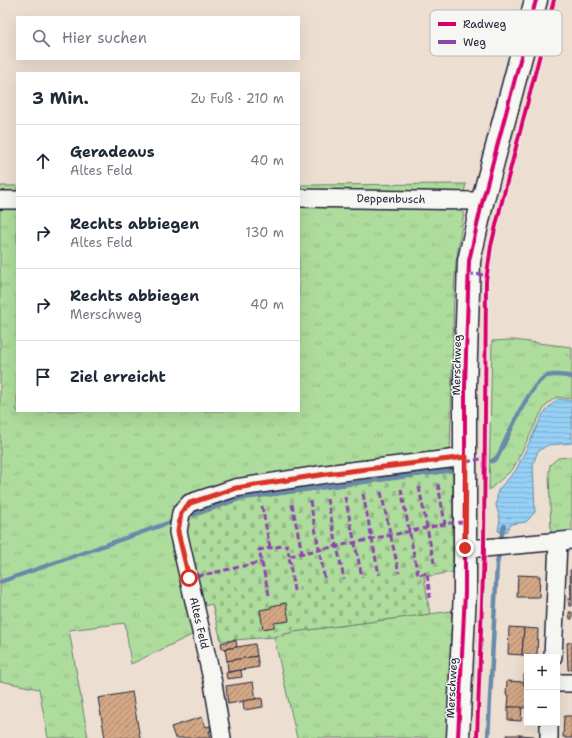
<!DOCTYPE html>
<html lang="de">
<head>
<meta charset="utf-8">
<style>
  :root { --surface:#fff; --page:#f6f6f7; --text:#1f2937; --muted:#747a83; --line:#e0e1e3 }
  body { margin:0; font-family:"Shantell Sans",sans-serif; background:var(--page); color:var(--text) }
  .controls { position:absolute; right:12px; bottom:12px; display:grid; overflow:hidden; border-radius:0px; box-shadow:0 4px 16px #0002 }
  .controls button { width:36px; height:36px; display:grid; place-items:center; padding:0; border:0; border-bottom:1px solid var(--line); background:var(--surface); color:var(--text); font:20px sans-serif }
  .stop { position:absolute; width:12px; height:12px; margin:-9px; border:3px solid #d93025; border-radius:50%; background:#fff }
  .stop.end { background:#d93025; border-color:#fff; box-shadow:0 1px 4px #0008 }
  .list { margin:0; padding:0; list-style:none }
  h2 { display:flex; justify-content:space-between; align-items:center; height:52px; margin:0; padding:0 16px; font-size:17px }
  h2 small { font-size:13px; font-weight:400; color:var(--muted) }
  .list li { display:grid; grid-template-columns:26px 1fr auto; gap:12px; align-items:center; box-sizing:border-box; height:72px; padding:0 16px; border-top:1px solid var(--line) }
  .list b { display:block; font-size:15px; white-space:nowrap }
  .list p { margin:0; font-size:13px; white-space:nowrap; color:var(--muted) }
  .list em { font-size:13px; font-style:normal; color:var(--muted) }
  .icon { flex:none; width:22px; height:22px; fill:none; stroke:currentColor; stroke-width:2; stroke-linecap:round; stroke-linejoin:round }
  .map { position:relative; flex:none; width:572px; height:738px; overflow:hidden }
  .search { position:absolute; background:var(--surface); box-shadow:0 4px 16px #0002; left:16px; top:16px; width:284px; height:44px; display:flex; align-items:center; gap:10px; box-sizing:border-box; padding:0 14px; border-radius:0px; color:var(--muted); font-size:15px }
  .panel { position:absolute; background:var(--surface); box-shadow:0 4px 16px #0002; left:16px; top:72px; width:284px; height:340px; border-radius:0px }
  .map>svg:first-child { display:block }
</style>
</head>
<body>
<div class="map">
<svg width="572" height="738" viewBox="0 0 572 738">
  <defs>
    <pattern id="grass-tufts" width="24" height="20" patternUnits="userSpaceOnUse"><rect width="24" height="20" fill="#aedc9c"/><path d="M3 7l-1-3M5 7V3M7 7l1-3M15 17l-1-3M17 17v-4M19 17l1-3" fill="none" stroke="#95bc87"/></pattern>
    <pattern id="cemetery-stones" width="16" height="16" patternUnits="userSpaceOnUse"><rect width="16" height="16" fill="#aedc9c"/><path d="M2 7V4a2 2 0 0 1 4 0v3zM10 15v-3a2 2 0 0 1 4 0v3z" fill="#95bc87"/></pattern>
    <pattern id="water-rules" width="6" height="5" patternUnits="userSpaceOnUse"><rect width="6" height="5" fill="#95d0f5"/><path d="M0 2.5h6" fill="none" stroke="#80b2d3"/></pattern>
    <pattern id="building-hatch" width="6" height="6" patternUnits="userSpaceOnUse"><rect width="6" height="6" fill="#d4a885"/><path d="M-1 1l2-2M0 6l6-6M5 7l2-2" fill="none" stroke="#ac886e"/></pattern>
  </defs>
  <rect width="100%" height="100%" fill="#ecdfd1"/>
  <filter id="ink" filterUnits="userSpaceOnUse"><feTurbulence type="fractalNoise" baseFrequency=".025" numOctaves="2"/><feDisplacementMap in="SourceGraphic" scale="8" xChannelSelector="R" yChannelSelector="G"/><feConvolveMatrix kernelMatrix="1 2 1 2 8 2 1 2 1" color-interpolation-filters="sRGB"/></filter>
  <g filter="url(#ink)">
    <g fill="url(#grass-tufts)" stroke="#687f6c">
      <path d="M466,184L463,196L299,194V185Z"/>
      <rect x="0" y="186" width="17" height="9"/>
      <path d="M299,205L455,208L464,213L456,262L454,291L450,455L323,471L174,514L196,633L131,664L125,623L69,630L88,738H48L39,689L0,681V208H17V411H299Z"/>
      <path d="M513,340L572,347V399L557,397L548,403L541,413L513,469L489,490L492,341Z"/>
      <path d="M572,457V532L551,533L549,472L550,465L558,458Z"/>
      <path d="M452,611L447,738H297L274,637L293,632Z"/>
    </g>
    <path fill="url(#cemetery-stones)" stroke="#687f6c" d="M451,472L453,475V572L424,577L430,614L293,632L274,637L221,641L212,604L199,607L184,525L193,517L241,500Z"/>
    <path fill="url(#water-rules)" stroke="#678aab" d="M558,399L572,401V443L548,445L538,451L533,464L535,512L526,522L511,524L506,532L498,531L500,519L496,505L498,490L516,470L543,414L550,406Z"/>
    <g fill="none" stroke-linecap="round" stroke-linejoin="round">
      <g stroke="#678aab" stroke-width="4.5">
        <path d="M492,461L497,458C506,441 530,382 547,376C556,374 564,375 572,377"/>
        <path d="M193,514L240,498L458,469"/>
        <path d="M501,538L504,526"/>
        <path d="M0,582L171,522"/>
        <path d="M488,738L497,564L499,553"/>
      </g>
    </g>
    <g fill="url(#building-hatch)" stroke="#22223b">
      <path d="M570,570H572V599H571Z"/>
      <path d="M518,575L540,576L539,597H517Z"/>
      <path d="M568,599H572V606H569Z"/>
      <path d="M286,603L289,621L274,623V627L263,629L260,610L271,608V606Z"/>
      <path d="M569,612H572V619H570Z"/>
      <path d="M509,627L524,628L522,655L508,654Z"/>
      <path d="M524,628L538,629L537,656L522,655Z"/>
      <path d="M236,640L237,647L222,649L221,643Z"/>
      <path d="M572,642V669L568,670L567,643Z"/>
      <path d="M255,644L257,656L227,661L225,649Z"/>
      <path d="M257,656L259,667L228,672L227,661Z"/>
      <path d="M241,670L242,677L227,679L226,673Z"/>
      <rect x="524" y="675" width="3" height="11"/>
      <path d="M507,681L524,682V686H527V708L508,707L509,695H506Z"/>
      <path d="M253,682L256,699L228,704L226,686Z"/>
      <path d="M132,692L140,738H105L98,698Z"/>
      <path d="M262,698L263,707L244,710L243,701Z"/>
      <path d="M508,707H522L521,721L508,720Z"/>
      <path d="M564,716H572V738H565V737H563Z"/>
      <path d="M202,717L206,727L210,726L211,731H209L211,738H175L171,727Z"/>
      <path d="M507,735H520L519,738H507Z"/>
      <path d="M520,735L534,736V738H519Z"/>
    </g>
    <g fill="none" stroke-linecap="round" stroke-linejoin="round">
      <defs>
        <g id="street">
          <path d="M299,198L474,201L482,203"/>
          <path d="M0,200H17"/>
          <path d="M465,548H484L572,540"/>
          <path d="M553,657L558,542"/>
          <path d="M557,683H572"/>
          <path d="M222,738L213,683L178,532L181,513L190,503L235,488L326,474L466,457"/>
          <path d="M549,738V723"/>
        </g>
        <path id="secondary" d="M458,738L465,592V386L469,261L482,203L536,0"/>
      </defs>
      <use href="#street" stroke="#22223b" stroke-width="20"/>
      <use href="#secondary" stroke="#22223b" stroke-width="25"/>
      <use href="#street" stroke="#f6f6f2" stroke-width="17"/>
      <use href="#secondary" stroke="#f6f6f2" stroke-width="22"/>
      <g stroke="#8e44ad" stroke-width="3" stroke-dasharray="6 3" stroke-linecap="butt">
        <path d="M468,274L487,275"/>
        <path d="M466,462L485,458"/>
        <path d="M438,484L445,524"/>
        <path d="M419,487L434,563"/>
        <path d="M401,489L418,575L427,573L430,598"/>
        <path d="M381,492L399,573"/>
        <path d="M363,494L379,575"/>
        <path d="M345,497L362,577"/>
        <path d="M327,499L344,579"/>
        <path d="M310,501L325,581"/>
        <path d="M292,504L302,553"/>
        <path d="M262,506L270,548"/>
        <path d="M189,578L262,562"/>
        <path d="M294,591L289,556L450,523L465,522"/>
        <path d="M269,595L259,550L287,545L289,556"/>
      </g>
      <defs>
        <g id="cycleway">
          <path d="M458,738L465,592V386L469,261L482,203L536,0"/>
          <path d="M477,738L484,548L486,281L491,246L500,209L554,0"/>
        </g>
      </defs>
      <use href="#cycleway" stroke="#f6f6f2" stroke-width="6"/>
      <use href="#cycleway" stroke="#d6006c" stroke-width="4"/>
    </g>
  </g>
  <g fill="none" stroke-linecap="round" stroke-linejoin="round" filter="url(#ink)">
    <path stroke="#d93025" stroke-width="5" d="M189,578L178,532L181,513L190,503L236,488L326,474L466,457L465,548"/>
  </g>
  <g text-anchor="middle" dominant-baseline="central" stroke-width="3" stroke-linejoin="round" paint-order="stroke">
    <g font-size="11" fill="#22223b" stroke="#f6f6f2">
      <text transform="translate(391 199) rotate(1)">Deppenbusch</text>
      <text transform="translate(457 365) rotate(-89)">Merschweg</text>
      <text transform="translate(199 623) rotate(77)">Altes Feld</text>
      <text transform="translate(452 688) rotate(-87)">Merschweg</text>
    </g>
  </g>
  <rect x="430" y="10" width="132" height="46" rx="6" fill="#f6f6f2" stroke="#b6b6bb" stroke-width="1"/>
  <rect x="438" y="22" width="18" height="4" fill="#d6006c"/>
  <rect x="438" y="40" width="18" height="4" fill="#8e44ad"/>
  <g font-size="11" fill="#22223b">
    <text x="463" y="28">Radweg</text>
    <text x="463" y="46">Weg</text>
  </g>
</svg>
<div class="controls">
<button>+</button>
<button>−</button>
</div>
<div class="stop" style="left:189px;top:578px"></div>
<div class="stop end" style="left:465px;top:548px"></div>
<div class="search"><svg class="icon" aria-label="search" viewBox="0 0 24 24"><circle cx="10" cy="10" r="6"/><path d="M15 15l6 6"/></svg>Hier suchen</div>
<section class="panel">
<h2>3 Min.<small>Zu Fuß · 210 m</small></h2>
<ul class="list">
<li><svg class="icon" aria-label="ahead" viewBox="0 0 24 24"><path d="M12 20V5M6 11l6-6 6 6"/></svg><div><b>Geradeaus</b><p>Altes Feld</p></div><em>40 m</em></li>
<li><svg class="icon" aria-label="right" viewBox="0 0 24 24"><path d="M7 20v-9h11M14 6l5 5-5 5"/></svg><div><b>Rechts abbiegen</b><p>Altes Feld</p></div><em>130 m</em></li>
<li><svg class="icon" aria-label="right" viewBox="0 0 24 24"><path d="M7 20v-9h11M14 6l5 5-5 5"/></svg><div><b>Rechts abbiegen</b><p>Merschweg</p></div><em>40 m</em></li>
<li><svg class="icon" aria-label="arrive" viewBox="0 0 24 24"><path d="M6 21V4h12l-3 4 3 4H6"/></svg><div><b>Ziel erreicht</b></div></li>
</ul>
</section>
</div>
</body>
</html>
